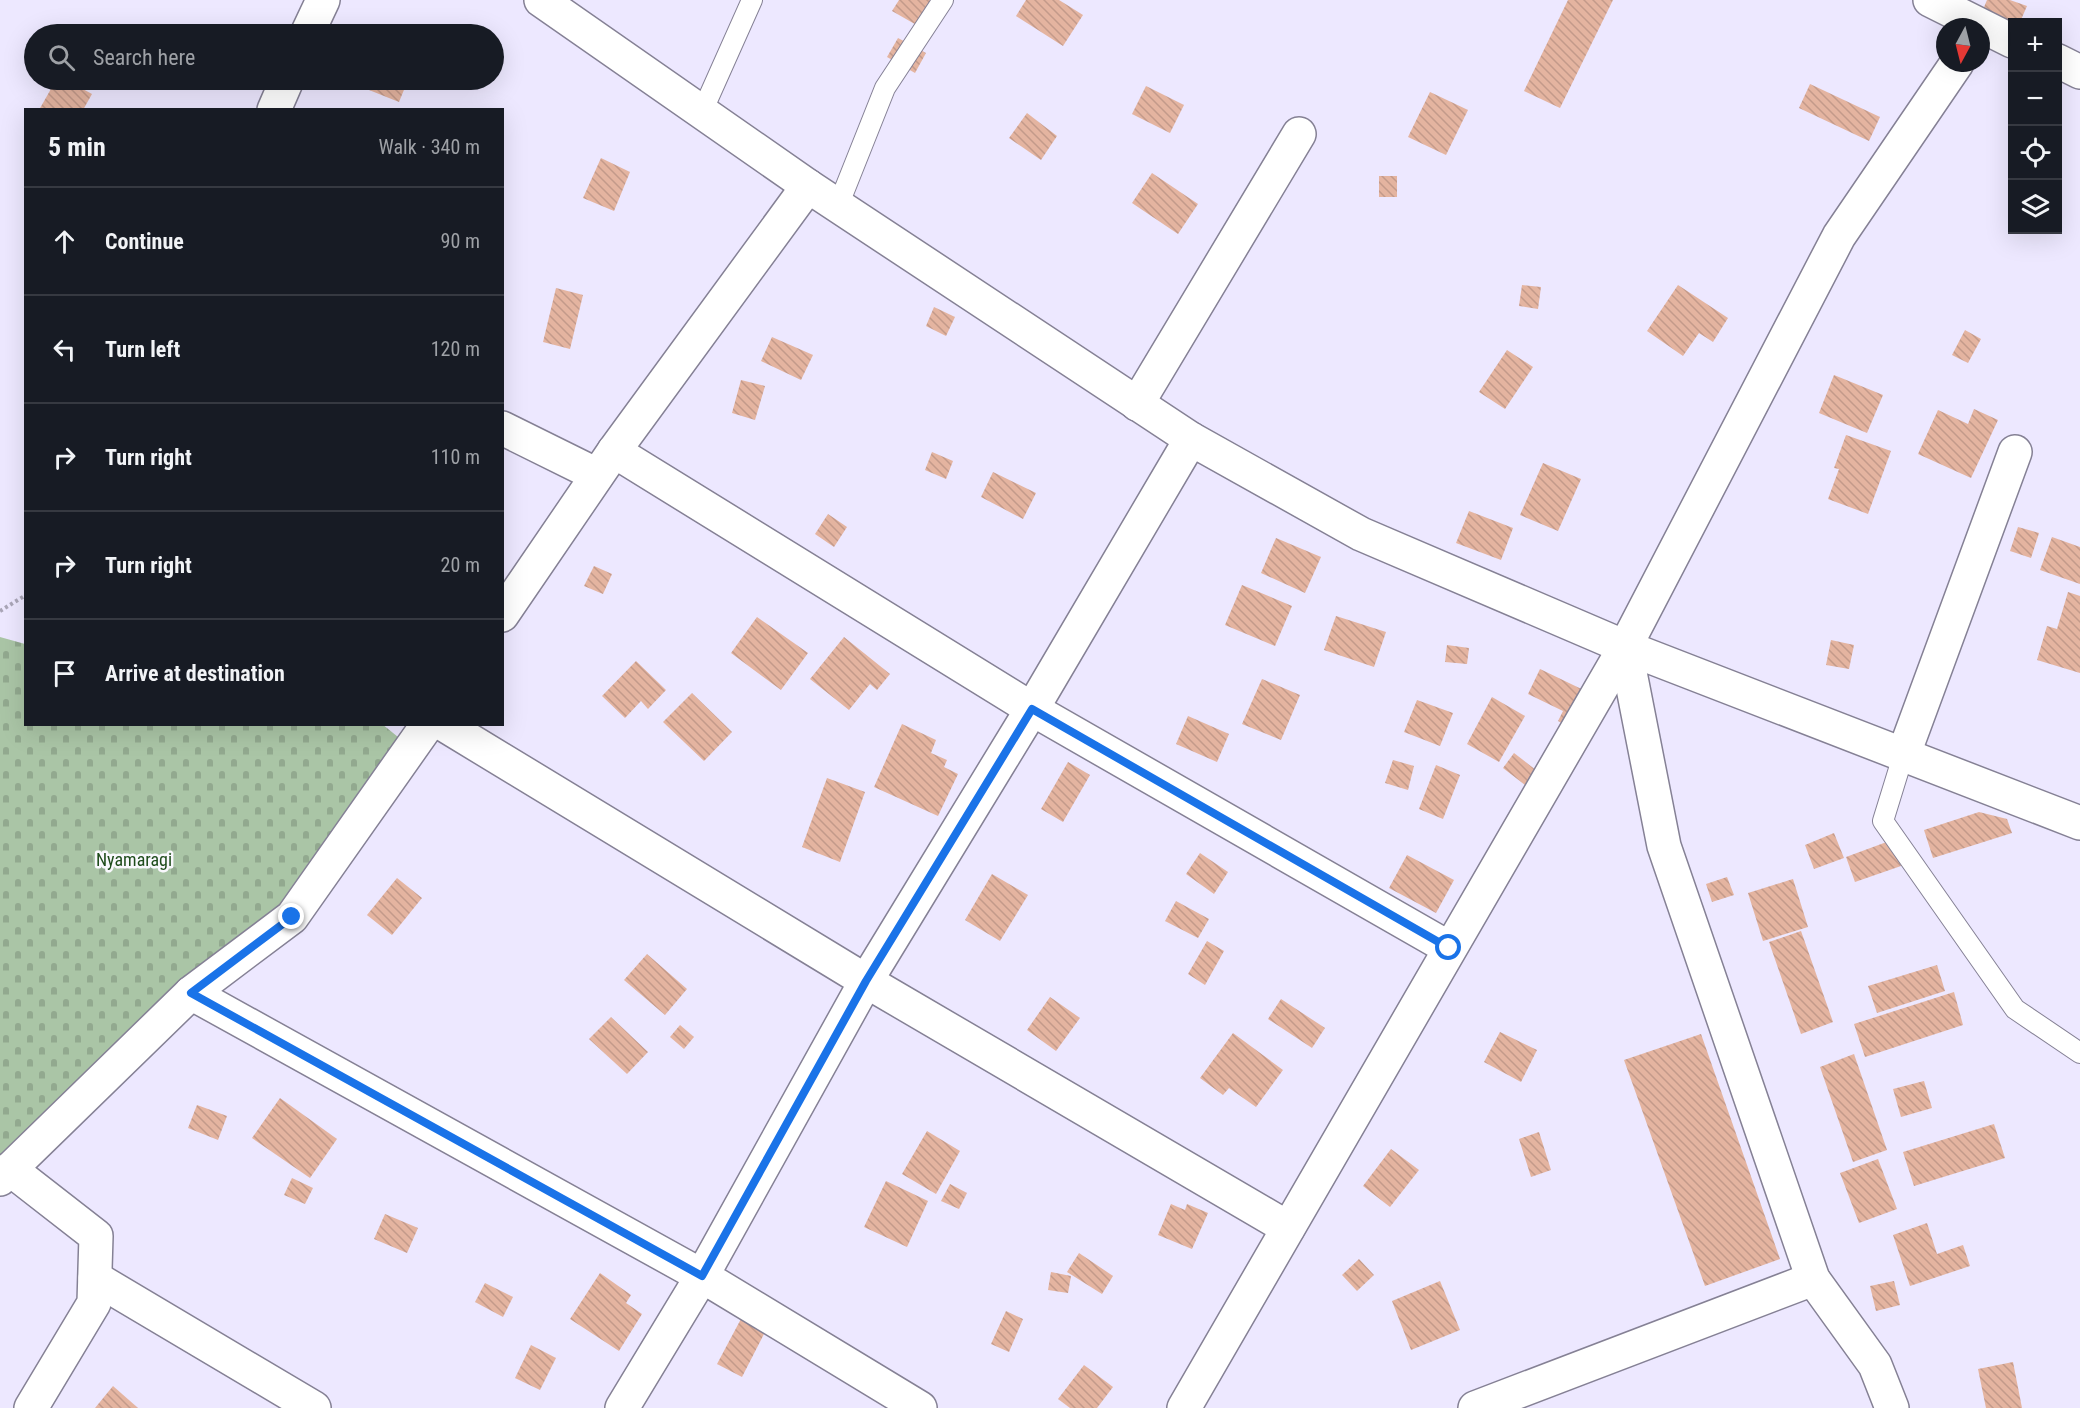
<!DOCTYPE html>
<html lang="en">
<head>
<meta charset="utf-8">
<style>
  :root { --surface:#171b24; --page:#20242c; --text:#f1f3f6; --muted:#9ea1a6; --line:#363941 }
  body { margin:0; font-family:"Roboto Condensed",sans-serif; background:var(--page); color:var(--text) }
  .controls { position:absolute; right:18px; top:18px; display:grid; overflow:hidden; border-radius:0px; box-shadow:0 6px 24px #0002 }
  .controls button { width:54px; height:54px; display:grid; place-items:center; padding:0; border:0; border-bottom:2px solid var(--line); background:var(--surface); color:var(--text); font:30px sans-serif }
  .compass { position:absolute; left:1936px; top:18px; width:54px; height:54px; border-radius:50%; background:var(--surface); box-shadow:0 6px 24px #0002; rotate:187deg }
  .stop { position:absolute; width:18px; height:18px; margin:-14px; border:4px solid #1a73e8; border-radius:50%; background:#fff }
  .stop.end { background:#1a73e8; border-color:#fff; box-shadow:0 2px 6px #0008 }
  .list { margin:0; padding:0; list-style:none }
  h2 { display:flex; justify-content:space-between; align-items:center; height:78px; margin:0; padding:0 24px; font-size:26px }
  h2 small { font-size:20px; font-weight:400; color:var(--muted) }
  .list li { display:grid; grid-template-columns:39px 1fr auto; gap:18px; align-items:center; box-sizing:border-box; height:108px; padding:0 24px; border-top:2px solid var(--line) }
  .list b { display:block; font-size:22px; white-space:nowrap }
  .list em { font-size:20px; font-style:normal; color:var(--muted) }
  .icon { flex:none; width:33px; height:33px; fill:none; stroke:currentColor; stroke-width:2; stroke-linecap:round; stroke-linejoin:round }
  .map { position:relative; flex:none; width:2080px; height:1408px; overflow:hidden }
  .search { position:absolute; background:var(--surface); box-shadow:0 6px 24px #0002; left:24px; top:24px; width:480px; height:66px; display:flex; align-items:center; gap:15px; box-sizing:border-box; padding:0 21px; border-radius:33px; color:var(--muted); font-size:22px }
  .panel { position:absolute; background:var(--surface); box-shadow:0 6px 24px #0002; left:24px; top:108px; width:480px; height:618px; border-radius:0px }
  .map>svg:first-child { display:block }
</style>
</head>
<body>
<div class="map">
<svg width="2080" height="1408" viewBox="0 0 2080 1408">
  <defs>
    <pattern id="cemetery-stones" width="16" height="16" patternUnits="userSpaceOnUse" patternTransform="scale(1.5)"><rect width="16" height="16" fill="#aac5a6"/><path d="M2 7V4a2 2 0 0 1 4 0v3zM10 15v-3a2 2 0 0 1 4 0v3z" fill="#92a98f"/></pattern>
    <pattern id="building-back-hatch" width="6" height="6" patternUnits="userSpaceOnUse" patternTransform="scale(1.5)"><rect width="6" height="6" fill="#e4b4a0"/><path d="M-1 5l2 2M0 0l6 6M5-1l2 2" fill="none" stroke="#c39a8a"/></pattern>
  </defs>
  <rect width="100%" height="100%" fill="#ede8ff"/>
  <path fill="url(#cemetery-stones)" d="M0,637L25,644L26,724H382L398,737L269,921L0,1162Z"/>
  <g fill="url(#building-back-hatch)">
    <path d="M899,0H944L927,31L892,11Z"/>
    <path d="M1026,0H1059L1083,15L1063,46L1016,16Z"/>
    <path d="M1568,0H1613L1560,108L1524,91Z"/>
    <path d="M1987,0H2010L2027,6L2020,22L2012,24L1982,12Z"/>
    <path d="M898,38L926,53L915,73L887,57Z"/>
    <path d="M56,80H66L92,94L83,110H39Z"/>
    <path d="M350,80H408L399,102L349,82Z"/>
    <path d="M1810,84L1880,117L1869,141L1799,108Z"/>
    <path d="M1146,86L1184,105L1170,133L1132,114Z"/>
    <path d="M1430,92L1468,110L1446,155L1408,137Z"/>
    <path d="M1027,113L1057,136L1041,160L1009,138Z"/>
    <path d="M601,158L630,172L614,211L583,198Z"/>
    <path d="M1152,173L1198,204L1178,234L1132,203Z"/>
    <rect x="1379" y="176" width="18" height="21"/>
    <path d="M1522,285L1541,287L1538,309L1519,306Z"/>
    <path d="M1678,285L1728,318L1713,342L1699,333L1683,356L1647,331Z"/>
    <path d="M556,288L583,295L570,349L543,342Z"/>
    <path d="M934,307L955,317L946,336L926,326Z"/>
    <path d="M1965,330L1981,339L1968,363L1952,355Z"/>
    <path d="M772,337L813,355L801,380L761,361Z"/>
    <path d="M1507,350L1533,367L1505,409L1479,392Z"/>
    <path d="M1834,375L1883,395L1867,433L1819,413Z"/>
    <path d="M741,380L765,386L755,420L732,413Z"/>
    <path d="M1974,409L1998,420L1971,478L1918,454L1938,410L1968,424Z"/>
    <path d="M1846,435L1891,451L1868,514L1828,499L1839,469L1834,468Z"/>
    <path d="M932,452L953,461L946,479L925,470Z"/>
    <path d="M1543,463L1581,479L1558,531L1520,515Z"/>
    <path d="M993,472L1036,493L1023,519L981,497Z"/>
    <path d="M1469,511L1513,528L1501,560L1456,543Z"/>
    <path d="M828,514L847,527L834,547L815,534Z"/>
    <path d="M2018,527L2039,533L2031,558L2010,551Z"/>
    <path d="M2052,537L2080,547V584L2040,570Z"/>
    <path d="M1276,538L1321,557L1305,593L1261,573Z"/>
    <path d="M594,566L612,574L603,594L584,586Z"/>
    <path d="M1242,585L1292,606L1275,646L1225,625Z"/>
    <path d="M2068,592L2080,596V673L2037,660L2047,626L2057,629Z"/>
    <path d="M1336,616L1386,632L1374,667L1324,650Z"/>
    <path d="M757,617L808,653L781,690L731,653Z"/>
    <path d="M844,637L890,674L877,690L870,684L849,710L810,679Z"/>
    <path d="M1831,640L1854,645L1849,669L1826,665Z"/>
    <path d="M1447,645L1469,648L1467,664L1445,662Z"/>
    <path d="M636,661L666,690L648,709L641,701L625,718L602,696Z"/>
    <path d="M1540,669L1598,697L1580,732L1558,721L1563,711L1528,694Z"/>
    <path d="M1262,679L1300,695L1281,740L1242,724Z"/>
    <path d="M692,693L732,732L704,761L663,722Z"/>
    <path d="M1492,697L1525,716L1499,762L1467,744Z"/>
    <path d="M1417,700L1453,713L1440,746L1404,732Z"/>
    <path d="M1188,716L1229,734L1217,762L1176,744Z"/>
    <path d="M902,724L936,740L931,753L947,760L944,767L958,774L938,816L874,787Z"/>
    <path d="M1514,753L1541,774L1529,788L1503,768Z"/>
    <path d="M1393,760L1414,766L1408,790L1385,783Z"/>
    <path d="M1068,762L1090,775L1063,822L1041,809Z"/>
    <path d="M1436,765L1460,775L1443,819L1419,809Z"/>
    <path d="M827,778L865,792L840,862L802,847Z"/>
    <path d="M1979,812L2007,819L2012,833L1933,858L1924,830Z"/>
    <path d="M1834,833L1844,858L1814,869L1805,845Z"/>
    <path d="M1892,840L1901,866L1855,882L1846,857Z"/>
    <path d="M1200,853L1228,872L1214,894L1186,874Z"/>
    <path d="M1407,855L1454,880L1436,913L1389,888Z"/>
    <path d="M992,874L1028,895L1000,941L965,920Z"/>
    <path d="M1727,877L1734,895L1712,902L1706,884Z"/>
    <path d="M397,878L422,898L392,935L367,915Z"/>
    <path d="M1793,879L1808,927L1763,941L1748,893Z"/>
    <path d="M1176,901L1209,919L1198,938L1165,921Z"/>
    <path d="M1801,931L1833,1022L1801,1034L1769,942Z"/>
    <path d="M1207,941L1224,951L1205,985L1188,974Z"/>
    <path d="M647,954L687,989L665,1015L624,980Z"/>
    <path d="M1937,965L1945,991L1877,1013L1868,986Z"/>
    <path d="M1954,992L1963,1025L1865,1057L1854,1024Z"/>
    <path d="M1050,997L1080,1018L1056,1051L1027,1030Z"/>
    <path d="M1281,999L1325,1028L1312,1048L1268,1019Z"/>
    <path d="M611,1017L648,1052L627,1074L589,1039Z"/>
    <path d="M680,1025L694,1037L684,1049L670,1037Z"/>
    <path d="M1500,1032L1537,1050L1521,1082L1484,1062Z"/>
    <path d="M1233,1033L1283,1070L1256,1107L1229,1088L1223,1095L1200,1078Z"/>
    <path d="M1701,1034L1780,1259L1705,1286L1624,1060Z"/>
    <path d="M1854,1054L1887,1150L1853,1162L1820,1067Z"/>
    <path d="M1924,1081L1932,1108L1901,1117L1893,1089Z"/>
    <path d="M280,1098L337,1139L310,1178L252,1138Z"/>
    <path d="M197,1105L227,1116L218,1140L188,1128Z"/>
    <path d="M1994,1124L2005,1158L1914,1186L1903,1152Z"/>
    <path d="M927,1131L960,1151L936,1194L902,1174Z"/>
    <path d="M1539,1132L1551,1170L1531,1177L1519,1139Z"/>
    <path d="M1391,1149L1419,1170L1390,1207L1363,1186Z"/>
    <path d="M1878,1159L1897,1209L1859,1223L1840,1173Z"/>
    <path d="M292,1178L313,1188L305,1204L284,1195Z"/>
    <path d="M886,1181L928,1201L907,1247L864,1227Z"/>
    <path d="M950,1184L967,1193L959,1209L941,1201Z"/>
    <path d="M1171,1204L1185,1210L1187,1204L1208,1213L1192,1249L1158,1235Z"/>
    <path d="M385,1214L418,1228L407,1253L374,1239Z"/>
    <path d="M1927,1223L1937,1254L1963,1245L1970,1266L1910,1286L1893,1235Z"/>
    <path d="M1079,1253L1113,1276L1102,1294L1067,1272Z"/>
    <path d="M1359,1259L1374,1275L1357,1291L1342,1275Z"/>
    <path d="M1051,1272L1071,1276L1068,1293L1048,1290Z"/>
    <path d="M600,1273L631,1295L626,1303L642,1314L619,1351L570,1319Z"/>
    <path d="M1440,1281L1460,1330L1411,1350L1392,1301Z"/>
    <path d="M1894,1281L1900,1305L1876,1311L1870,1286Z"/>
    <path d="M485,1283L513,1297L503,1317L475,1302Z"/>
    <path d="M1006,1311L1023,1319L1009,1352L991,1344Z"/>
    <path d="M742,1317L766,1330L742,1377L717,1364Z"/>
    <path d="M531,1345L556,1358L540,1390L515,1378Z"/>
    <path d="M2013,1362L2022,1408H1986L1978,1369Z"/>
    <path d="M1084,1365L1113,1387L1097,1408H1070L1058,1399Z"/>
    <path d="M113,1386L138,1408H95Z"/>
  </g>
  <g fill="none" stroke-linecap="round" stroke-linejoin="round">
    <defs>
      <g id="service">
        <path d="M702,112L752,0"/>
        <path d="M838,206L885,88L943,0"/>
        <path d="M1903,756L1883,821L2015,1009L2080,1053"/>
      </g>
      <g id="minor">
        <path d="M541,0L808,186L1191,439L1361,534L1625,647L2080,823"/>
        <path d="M1930,0L2012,41"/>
        <path d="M307,34L323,0"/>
        <path d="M2058,61L2080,72"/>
        <path d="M274,110L287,80"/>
        <path d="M1137,404L1299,134"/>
        <path d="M502,428L597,475"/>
        <path d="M614,451L1032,709L1449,948"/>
        <path d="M502,615L614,451L808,186"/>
        <path d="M1625,647L1664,846L1813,1279L1875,1365L1892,1408"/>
        <path d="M443,724L866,981L1288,1228"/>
        <path d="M1903,756L2015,452"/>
        <path d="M191,993L702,1276L920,1408"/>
        <path d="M10,1169L96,1236L94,1303L31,1408"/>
        <path d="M0,1179L191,993L292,917L428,724"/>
        <path d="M95,1278L314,1408"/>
        <path d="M622,1408L702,1276L866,981L1032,709L1191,439"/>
        <path d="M1184,1408L1625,647L1839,236L1957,63"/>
        <path d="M1475,1408L1813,1279"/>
      </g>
    </defs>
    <use href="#service" stroke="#858195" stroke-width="22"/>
    <use href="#minor" stroke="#858195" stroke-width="36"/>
    <path stroke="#aaa6b8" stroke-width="4" stroke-dasharray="3 3" stroke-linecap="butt" d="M0,611L26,595"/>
    <use href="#service" stroke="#fff" stroke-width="20"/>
    <use href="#minor" stroke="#fff" stroke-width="33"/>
  </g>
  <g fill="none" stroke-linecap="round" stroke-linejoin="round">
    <path stroke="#1a73e8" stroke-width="8" d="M292,917L191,993L702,1276L866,981L1032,709L1449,948"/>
  </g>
  <g text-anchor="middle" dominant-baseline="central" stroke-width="5" stroke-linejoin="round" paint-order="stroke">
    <g font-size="18" fill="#1f4c1b" stroke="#f9f8fd">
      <text x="134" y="859">Nyamaragi</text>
    </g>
  </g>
</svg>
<div class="controls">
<button>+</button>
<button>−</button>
<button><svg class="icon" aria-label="locate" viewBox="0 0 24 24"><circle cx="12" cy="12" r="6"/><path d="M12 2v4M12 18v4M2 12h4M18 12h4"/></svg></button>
<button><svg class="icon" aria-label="layers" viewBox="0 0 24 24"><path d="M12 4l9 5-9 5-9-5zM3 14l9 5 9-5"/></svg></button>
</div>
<svg class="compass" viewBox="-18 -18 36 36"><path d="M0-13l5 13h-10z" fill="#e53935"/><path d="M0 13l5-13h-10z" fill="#9ea1a6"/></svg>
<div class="stop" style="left:1449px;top:948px"></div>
<div class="stop end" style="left:292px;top:917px"></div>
<div class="search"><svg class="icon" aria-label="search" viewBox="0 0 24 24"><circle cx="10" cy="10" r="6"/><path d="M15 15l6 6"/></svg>Search here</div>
<section class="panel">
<h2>5 min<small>Walk · 340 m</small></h2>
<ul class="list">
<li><svg class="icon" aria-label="ahead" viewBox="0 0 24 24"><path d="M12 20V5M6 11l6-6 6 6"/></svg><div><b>Continue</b></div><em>90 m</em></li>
<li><svg class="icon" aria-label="left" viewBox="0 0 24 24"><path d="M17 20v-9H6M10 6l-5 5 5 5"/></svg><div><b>Turn left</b></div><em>120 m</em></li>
<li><svg class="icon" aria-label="right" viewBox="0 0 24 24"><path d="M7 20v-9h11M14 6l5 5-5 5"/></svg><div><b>Turn right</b></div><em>110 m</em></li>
<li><svg class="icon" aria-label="right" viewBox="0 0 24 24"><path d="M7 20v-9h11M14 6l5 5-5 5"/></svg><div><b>Turn right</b></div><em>20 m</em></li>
<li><svg class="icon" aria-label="arrive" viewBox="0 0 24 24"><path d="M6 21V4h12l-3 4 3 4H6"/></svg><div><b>Arrive at destination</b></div></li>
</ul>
</section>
</div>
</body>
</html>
